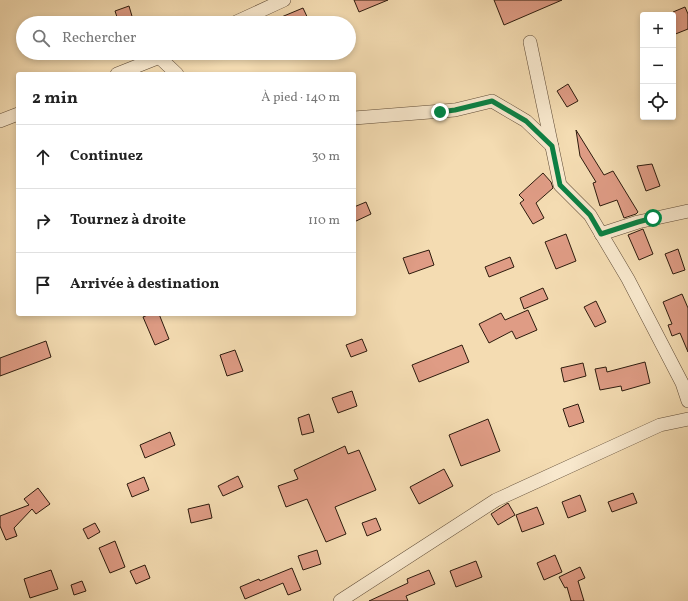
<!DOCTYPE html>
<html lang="fr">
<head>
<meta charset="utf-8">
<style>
  :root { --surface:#fff; --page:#f6f6f6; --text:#222; --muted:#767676; --line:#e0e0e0 }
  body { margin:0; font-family:Vollkorn,serif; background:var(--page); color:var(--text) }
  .controls { position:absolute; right:12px; top:12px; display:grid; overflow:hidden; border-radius:4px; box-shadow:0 2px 6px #0003 }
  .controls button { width:36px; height:36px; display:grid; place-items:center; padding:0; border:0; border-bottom:1px solid var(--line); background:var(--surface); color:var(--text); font:20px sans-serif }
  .stop { position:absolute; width:12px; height:12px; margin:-9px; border:3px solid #0b8043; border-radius:50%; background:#fff }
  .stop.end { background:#0b8043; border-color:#fff; box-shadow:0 1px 4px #0008 }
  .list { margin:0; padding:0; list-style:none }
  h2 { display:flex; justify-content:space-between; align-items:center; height:52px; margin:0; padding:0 16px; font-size:17px }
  h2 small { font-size:13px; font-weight:400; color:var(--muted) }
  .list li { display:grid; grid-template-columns:26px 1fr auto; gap:12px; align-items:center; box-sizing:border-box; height:64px; padding:0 16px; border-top:1px solid var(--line) }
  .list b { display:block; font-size:15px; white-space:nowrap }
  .list em { font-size:13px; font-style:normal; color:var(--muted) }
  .icon { flex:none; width:22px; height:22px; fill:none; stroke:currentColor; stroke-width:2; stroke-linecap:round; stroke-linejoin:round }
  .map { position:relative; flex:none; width:688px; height:601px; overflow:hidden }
  .search { position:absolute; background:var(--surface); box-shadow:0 2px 6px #0003; left:16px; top:16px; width:340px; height:44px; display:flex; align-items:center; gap:10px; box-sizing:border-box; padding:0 14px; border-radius:22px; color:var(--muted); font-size:15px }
  .panel { position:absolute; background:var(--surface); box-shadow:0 2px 6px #0003; left:16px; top:72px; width:340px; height:244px; border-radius:4px }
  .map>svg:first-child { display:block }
</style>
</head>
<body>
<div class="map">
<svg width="688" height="601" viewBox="0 0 688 601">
  <rect width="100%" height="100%" fill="#f4dcb2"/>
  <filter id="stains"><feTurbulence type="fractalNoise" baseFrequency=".005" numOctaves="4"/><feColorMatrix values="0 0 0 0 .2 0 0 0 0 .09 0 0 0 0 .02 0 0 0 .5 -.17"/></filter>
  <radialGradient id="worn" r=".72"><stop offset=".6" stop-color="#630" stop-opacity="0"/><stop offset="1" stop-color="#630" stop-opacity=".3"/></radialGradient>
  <g fill="#df9c85" stroke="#2d1b0d">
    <path d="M354,0H388L359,12Z"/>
    <path d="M494,0H562L504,25Z"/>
    <path d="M129,6L134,23H119L115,11Z"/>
    <path d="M685,7L688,14V29L673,35V12Z"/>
    <path d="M303,8L310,23H267Z"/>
    <path d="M568,84L578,101L567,107L557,91Z"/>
    <path d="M576,130L604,175L613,171L638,212L636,214L624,218L617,200L600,206L593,183L596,182L580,156Z"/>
    <path d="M652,164L660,186L646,191L637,166Z"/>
    <path d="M543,173L551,182L553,188L536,203L544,218L533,224L520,203L524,200L519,195Z"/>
    <path d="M366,202L371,214L354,222V207Z"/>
    <path d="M643,229L653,254L639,260L628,235Z"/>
    <path d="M566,234L576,261L556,269L545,242Z"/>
    <path d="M678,249L685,270L673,274L665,254Z"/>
    <path d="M429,250L434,265L409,274L403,258Z"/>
    <path d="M510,257L514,267L489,277L485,267Z"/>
    <path d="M543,288L548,299L524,309L520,298Z"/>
    <path d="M682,294L688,308V352L680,333L672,336L668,325L672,324L663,302Z"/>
    <path d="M596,301L606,322L595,327L584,307Z"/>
    <path d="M528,310L537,330L516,339L512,331L489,343L479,324L501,313L505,320Z"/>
    <path d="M150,314H159L169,339L155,345L143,317Z"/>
    <path d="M362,339L367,351L351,357L346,345Z"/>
    <path d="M46,341L51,357L0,376V358Z"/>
    <path d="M462,345L469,362L419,382L412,365Z"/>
    <path d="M235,350L243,371L227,376L220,355Z"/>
    <path d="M645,362L650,383L622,391L621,386L600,390L595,369L606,367L607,372Z"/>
    <path d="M583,363L586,376L564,382L561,368Z"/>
    <path d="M352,391L357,406L338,413L332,398Z"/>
    <path d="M578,404L584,422L569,427L563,409Z"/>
    <path d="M309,414L314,432L302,435L298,418Z"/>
    <path d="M488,419L500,451L461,466L449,435Z"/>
    <path d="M170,432L175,445L145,458L140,445Z"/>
    <path d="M345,446L348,454L359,450L376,490L335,507L346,534L326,542L307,499L286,507L278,486L298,479L294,470Z"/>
    <path d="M444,469L453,486L419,504L410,487Z"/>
    <path d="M238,476L243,487L223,496L218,486Z"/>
    <path d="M144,477L149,490L132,497L127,484Z"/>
    <path d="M38,488L50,504L36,514L32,509L14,528L17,536L6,540L0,526V516L29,505L24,499Z"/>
    <path d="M633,493L637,503L612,512L608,502Z"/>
    <path d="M580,495L586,511L568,518L562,502Z"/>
    <path d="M508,503L515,515L498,525L491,514Z"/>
    <path d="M209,504L212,518L191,523L188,509Z"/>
    <path d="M537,507L544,524L522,532L516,515Z"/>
    <path d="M376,518L381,530L367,536L362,523Z"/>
    <path d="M95,523L100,532L88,539L83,529Z"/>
    <path d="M115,541L125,567L110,573L99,548Z"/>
    <path d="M317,550L321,564L303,570L298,556Z"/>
    <path d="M555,555L562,572L544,580L537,563Z"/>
    <path d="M476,561L482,577L456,587L450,571Z"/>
    <path d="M145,565L150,578L136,584L130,571Z"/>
    <path d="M580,567L585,578L578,581L584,601H571L567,587L565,588L559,577Z"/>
    <path d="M292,568L301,590L288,595L283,583L245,599L240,587L259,579L260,581Z"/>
    <path d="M51,570L58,589L30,598L24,579Z"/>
    <path d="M429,570L435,584L406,596L408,601H369L408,583L407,579Z"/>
    <path d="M82,581L86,591L74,595L71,585Z"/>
  </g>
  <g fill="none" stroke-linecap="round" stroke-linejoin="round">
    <defs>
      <g id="street">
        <path d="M234,23L284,0"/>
        <path d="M530,42L560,185L590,215L628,279L682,383L688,401"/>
        <path d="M160,58L177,74"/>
        <path d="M117,74L170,53"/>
        <path d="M354,118L455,110L492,101L526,121L552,146"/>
        <path d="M0,121L18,114"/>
        <path d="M601,234L638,222L688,211"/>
        <path d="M340,601L496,500L660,425L688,419"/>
      </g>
    </defs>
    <use href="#street" stroke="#5f4b36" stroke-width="14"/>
    <use href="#street" stroke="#f8e8cd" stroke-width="13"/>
  </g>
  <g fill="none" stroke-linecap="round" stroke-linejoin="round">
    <path stroke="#0b8043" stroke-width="5" d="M440,112L455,110L492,101L526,121L552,146L560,185L590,215L601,234L638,222L653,218"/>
  </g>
  <rect width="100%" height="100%" filter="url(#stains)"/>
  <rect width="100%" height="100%" fill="url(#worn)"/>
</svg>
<div class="controls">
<button>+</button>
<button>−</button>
<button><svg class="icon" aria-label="locate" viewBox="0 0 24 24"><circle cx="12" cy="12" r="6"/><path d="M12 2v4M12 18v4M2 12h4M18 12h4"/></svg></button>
</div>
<div class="stop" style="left:653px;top:218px"></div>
<div class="stop end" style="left:440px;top:112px"></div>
<div class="search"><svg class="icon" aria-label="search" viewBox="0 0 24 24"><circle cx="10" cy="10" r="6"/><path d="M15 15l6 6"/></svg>Rechercher</div>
<section class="panel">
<h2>2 min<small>À pied · 140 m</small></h2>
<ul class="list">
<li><svg class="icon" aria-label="ahead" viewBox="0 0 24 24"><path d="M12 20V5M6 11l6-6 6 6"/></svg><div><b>Continuez</b></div><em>30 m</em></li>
<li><svg class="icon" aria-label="right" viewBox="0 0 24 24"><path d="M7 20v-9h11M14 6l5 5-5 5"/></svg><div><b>Tournez à droite</b></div><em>110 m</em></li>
<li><svg class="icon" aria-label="arrive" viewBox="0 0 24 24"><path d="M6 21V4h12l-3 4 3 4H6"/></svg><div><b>Arrivée à destination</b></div></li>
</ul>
</section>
</div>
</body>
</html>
